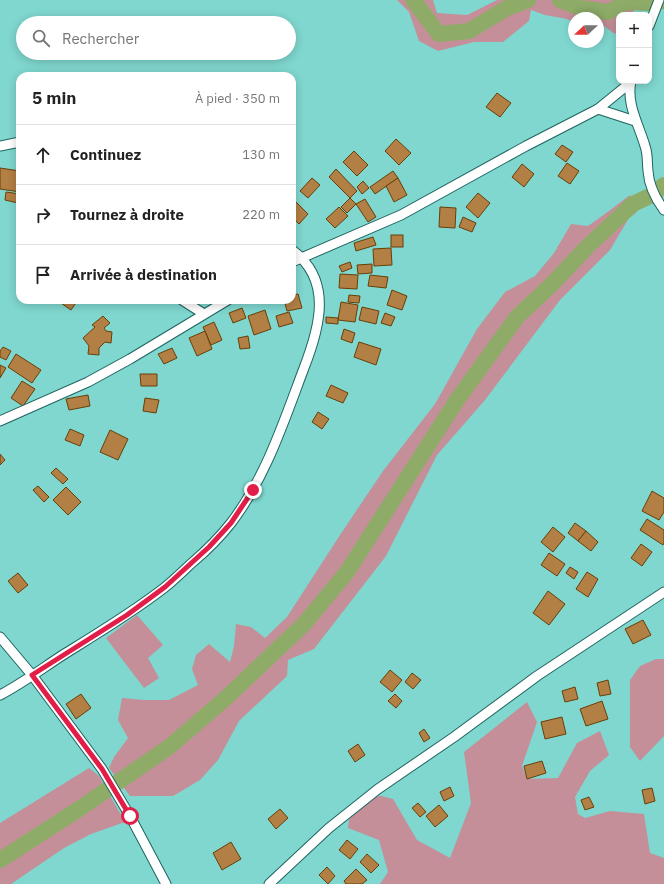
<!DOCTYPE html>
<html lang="fr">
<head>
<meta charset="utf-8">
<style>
  :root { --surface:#fff; --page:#f2f2f2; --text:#222; --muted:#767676; --line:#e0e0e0 }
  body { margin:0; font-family:"IBM Plex Sans",sans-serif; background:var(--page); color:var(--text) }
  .controls { position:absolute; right:12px; top:12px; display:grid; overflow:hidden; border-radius:8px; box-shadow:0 2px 10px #0003 }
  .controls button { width:36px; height:36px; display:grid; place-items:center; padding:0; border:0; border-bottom:1px solid var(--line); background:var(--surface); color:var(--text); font:20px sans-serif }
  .compass { position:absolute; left:568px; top:12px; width:36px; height:36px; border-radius:50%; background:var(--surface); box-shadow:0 2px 10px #0003; rotate:248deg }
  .stop { position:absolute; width:12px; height:12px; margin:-9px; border:3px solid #e11d48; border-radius:50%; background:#fff }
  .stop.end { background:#e11d48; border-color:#fff; box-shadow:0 1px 4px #0008 }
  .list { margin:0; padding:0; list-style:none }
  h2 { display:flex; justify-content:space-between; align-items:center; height:52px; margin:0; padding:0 16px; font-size:17px }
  h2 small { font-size:13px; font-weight:400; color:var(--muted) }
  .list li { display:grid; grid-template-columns:26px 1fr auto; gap:12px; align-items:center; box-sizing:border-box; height:60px; padding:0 16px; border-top:1px solid var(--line) }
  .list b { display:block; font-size:15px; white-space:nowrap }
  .list em { font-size:13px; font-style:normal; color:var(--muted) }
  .icon { flex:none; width:22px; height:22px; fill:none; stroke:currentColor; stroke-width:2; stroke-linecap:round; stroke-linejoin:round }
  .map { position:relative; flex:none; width:664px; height:884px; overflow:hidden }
  .search { position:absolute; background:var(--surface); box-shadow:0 2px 10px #0003; left:16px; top:16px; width:280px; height:44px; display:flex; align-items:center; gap:10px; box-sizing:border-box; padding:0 14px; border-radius:22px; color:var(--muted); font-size:15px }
  .panel { position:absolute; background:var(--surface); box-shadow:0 2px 10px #0003; left:16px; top:72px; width:280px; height:232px; border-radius:12px }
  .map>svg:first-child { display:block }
</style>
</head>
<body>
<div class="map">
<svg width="664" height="884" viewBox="0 0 664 884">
  <rect width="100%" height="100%" fill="#7fd7cf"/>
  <g fill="#c48f98">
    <path d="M397,0H433L437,13L467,15L497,0H635L633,15H619V30L615,34L598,22V18H574V23L567,19L545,15L531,10L529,21L503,42H474L438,51L419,41L409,12Z"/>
    <path d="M630,195L637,212L629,218L610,250L560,300L485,400L437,455L386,556L314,649L288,660L287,676L239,721L218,760L200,780L173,796H130L109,768L114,757L128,738L118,720L122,698L145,700H169L198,685L192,669L196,655L209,644L230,662L234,646L236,624L251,627L265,638L287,617L340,535L383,471L435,404L477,329L505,292L535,276L554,253L571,224L588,226L609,211Z"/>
    <path d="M137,615L163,645L148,658L159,678L144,688L106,638Z"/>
    <path d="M656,659H664V736L640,761L630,747V680L640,666Z"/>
    <path d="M527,702L537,722L522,766L527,779L558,778L577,743L600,731L609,755L590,771L575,797L578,814L585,818L610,811L644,814L650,853L664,858V884H380L388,872L379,840L348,828L349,820L353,812L371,797L381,796L393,799L417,840L450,858L471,803L464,752Z"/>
    <path d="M89,768L99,776L125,822L91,834L64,848L11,884H0V823Z"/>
  </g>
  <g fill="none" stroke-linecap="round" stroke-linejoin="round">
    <g stroke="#8eac68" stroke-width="16">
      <path d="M413,0L439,34L469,31L507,8L528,0"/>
      <path d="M560,0L581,8L608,12L627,2L649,3L664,1"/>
      <path d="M0,860L79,809L169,747L226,698L304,624L347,572L457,400L517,317L552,284L588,246L633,204L652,195L664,185"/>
    </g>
  </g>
  <g fill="#b27f45" stroke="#684007">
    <path d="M497,93L511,103L500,117L486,107Z"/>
    <path d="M396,139L411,153L399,165L385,151Z"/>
    <path d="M562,145L573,152L566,162L555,154Z"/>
    <path d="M354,151L368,165L357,176L343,162Z"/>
    <path d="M567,163L579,171L570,184L558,176Z"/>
    <path d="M522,164L534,174L524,187L512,177Z"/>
    <path d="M0,168L20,171V192L0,189Z"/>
    <path d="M336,169L357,191L350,198L329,177Z"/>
    <path d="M393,171L398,178L375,194L370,187Z"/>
    <path d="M312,178L320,185L308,198L300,191Z"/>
    <path d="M398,178L407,195L394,202L386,186Z"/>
    <path d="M363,181L369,188L362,194L357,187Z"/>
    <path d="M6,192L20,194L18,203L5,200Z"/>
    <path d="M478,193L490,203L478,218L466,207Z"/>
    <path d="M350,198L356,204L347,213L341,207Z"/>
    <path d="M365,199L376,217L368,222L356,204Z"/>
    <path d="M295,201L308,214L299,224L292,217V204Z"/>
    <path d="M339,207L348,216L335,228L326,219Z"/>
    <path d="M440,207L456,208L455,228L439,227Z"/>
    <path d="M463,217L476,223L472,232L459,227Z"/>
    <rect x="391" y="235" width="12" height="12"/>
    <path d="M373,237L376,245L356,251L354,243Z"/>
    <path d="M391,248L392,265L374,266L373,249Z"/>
    <path d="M350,262L352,268L342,272L339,266Z"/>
    <path d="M372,264V273L358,274L357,265Z"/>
    <path d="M340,274L358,275L357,289L339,288Z"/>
    <path d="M370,275L388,277L386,288L368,286Z"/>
    <path d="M392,290L407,296L402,310L387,305Z"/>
    <path d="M298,294L302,308L287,311L284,300H292V295Z"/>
    <path d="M349,295L360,296L359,303L348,302Z"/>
    <path d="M59,300H78L71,310L58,301Z"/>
    <path d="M341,302L358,305L355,322L338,320Z"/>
    <path d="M362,307L379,311L376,324L359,320Z"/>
    <path d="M242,308L246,318L233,323L229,313Z"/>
    <path d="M265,310L271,329L254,335L248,316Z"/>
    <path d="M289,312L293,323L279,327L276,316Z"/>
    <path d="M385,313L395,317L391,326L381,323Z"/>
    <path d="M103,316L110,323L104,328L106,331L112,332L111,343L105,342L99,348V355L88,354L89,346L83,338L95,327L92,325Z"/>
    <path d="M326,317L338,318V324L326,323Z"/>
    <path d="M214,322L222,340L211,345L203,327Z"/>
    <path d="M344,329L355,333L352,343L341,339Z"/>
    <path d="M205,331L212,349L197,356L189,338Z"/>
    <path d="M248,336L250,348L240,349L238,338Z"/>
    <path d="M359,342L381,349L376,365L354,357Z"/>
    <path d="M3,347L11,351L6,360L0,357V351Z"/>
    <path d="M172,348L177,358L164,364L158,354Z"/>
    <path d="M16,354L41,370L32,383L8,367Z"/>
    <path d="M0,365L6,368L0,378Z"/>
    <path d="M140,374H157V386H141Z"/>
    <path d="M22,381L35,389L23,406L11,398Z"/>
    <path d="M331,385L348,393L343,403L326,396Z"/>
    <path d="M88,395L90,406L69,410L66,399Z"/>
    <path d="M145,398L159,400L156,413L143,411Z"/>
    <path d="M318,412L329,419L322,429L312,422Z"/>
    <path d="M70,429L84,435L80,446L65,440Z"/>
    <path d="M110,430L128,439L118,460L100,452Z"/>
    <path d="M0,454L5,460L0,465Z"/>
    <path d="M56,468L68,479L63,484L51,473Z"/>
    <path d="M38,486L49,497L44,502L33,490Z"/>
    <path d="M66,487L81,502L68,515L53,500Z"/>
    <path d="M652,491L664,498V512L659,520L642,511Z"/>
    <path d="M647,519L664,530V543L663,545L640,530Z"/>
    <path d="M575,523L586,531L578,541L568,533Z"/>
    <path d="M553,527L565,537L553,552L541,542Z"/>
    <path d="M586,531L598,542L591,551L578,541Z"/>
    <path d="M641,544L652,552L642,566L631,558Z"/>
    <path d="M549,553L565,564L557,576L541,565Z"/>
    <path d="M570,567L578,572L574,579L566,573Z"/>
    <path d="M587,572L598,579L588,597L576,589Z"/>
    <path d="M18,573L28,585L18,593L8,581Z"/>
    <path d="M548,591L565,604L549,625L533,613Z"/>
    <path d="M643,620L651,635L633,644L625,629Z"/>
    <path d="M390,670L402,680L392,692L380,682Z"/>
    <path d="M412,673L421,680L413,689L405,682Z"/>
    <path d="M608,680L611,694L600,696L597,683Z"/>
    <path d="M575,687L578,699L565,702L562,691Z"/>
    <path d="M81,694L91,708L76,719L66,704Z"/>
    <path d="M395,694L402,701L396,708L388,701Z"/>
    <path d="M602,701L608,719L586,726L580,709Z"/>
    <path d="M562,717L566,734L545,739L541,722Z"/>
    <path d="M424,729L430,738L424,742L419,733Z"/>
    <path d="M358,744L365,755L355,762L348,751Z"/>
    <path d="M542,761L546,773L527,779L524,766Z"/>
    <path d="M450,787L454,796L444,801L440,792Z"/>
    <path d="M652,788L655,801L645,804L642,790Z"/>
    <path d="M589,797L594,807L585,810L581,800Z"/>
    <path d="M418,803L426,812L420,817L412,808Z"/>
    <path d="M439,805L448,816L435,827L426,816Z"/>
    <path d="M280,809L288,818L276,829L268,819Z"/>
    <path d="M347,840L358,849L350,859L339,850Z"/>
    <path d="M231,842L241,859L222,870L213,853Z"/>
    <path d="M367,854L379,865L371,873L360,862Z"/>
    <path d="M327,867L335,876L328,884L319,875Z"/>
    <path d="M356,869L367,880L362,884H346L344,881Z"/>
  </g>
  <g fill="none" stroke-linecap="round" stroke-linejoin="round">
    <defs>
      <g id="minor">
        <path d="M649,26L659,0"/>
        <path d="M631,81C626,104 639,125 645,146C648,154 647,162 648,171C649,186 655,198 664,210"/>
        <path d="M598,109L635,121"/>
        <path d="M0,146L20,142"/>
        <path d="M292,262L401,215L526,146L598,109L630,83"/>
        <path d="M182,300L204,314"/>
        <path d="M0,421L88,382L130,359L228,300"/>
        <path d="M0,637L32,675L102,769L130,816L166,884"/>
        <path d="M0,695C23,683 44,667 66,653C100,632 133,612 164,588C174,580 184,570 193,562C207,550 220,537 231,523C266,477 284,421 304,368C320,327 333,280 292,250"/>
        <path d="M269,884L329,828L378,789L454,737L537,676L664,592"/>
      </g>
    </defs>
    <use href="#minor" stroke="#1e645f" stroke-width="11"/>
    <use href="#minor" stroke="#fff" stroke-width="9"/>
  </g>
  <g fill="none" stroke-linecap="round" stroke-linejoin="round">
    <path stroke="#e11d48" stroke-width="5" d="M130,816L102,769L32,675L127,615L165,587L209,547L231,523L253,490"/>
  </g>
</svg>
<div class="controls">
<button>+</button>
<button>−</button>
</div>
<svg class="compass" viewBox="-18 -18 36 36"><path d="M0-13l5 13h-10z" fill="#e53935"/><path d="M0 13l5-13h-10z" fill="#767676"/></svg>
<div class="stop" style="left:130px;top:816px"></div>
<div class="stop end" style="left:253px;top:490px"></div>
<div class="search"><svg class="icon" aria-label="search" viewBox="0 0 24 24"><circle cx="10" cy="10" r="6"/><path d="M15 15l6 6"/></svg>Rechercher</div>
<section class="panel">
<h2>5 min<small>À pied · 350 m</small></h2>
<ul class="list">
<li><svg class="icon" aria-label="ahead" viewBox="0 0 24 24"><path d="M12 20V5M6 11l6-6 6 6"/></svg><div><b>Continuez</b></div><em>130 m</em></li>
<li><svg class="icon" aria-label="right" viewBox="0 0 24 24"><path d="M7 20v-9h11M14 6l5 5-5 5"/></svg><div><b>Tournez à droite</b></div><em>220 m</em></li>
<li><svg class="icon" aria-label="arrive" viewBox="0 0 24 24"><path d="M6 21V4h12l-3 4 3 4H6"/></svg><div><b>Arrivée à destination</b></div></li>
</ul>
</section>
</div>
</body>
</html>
